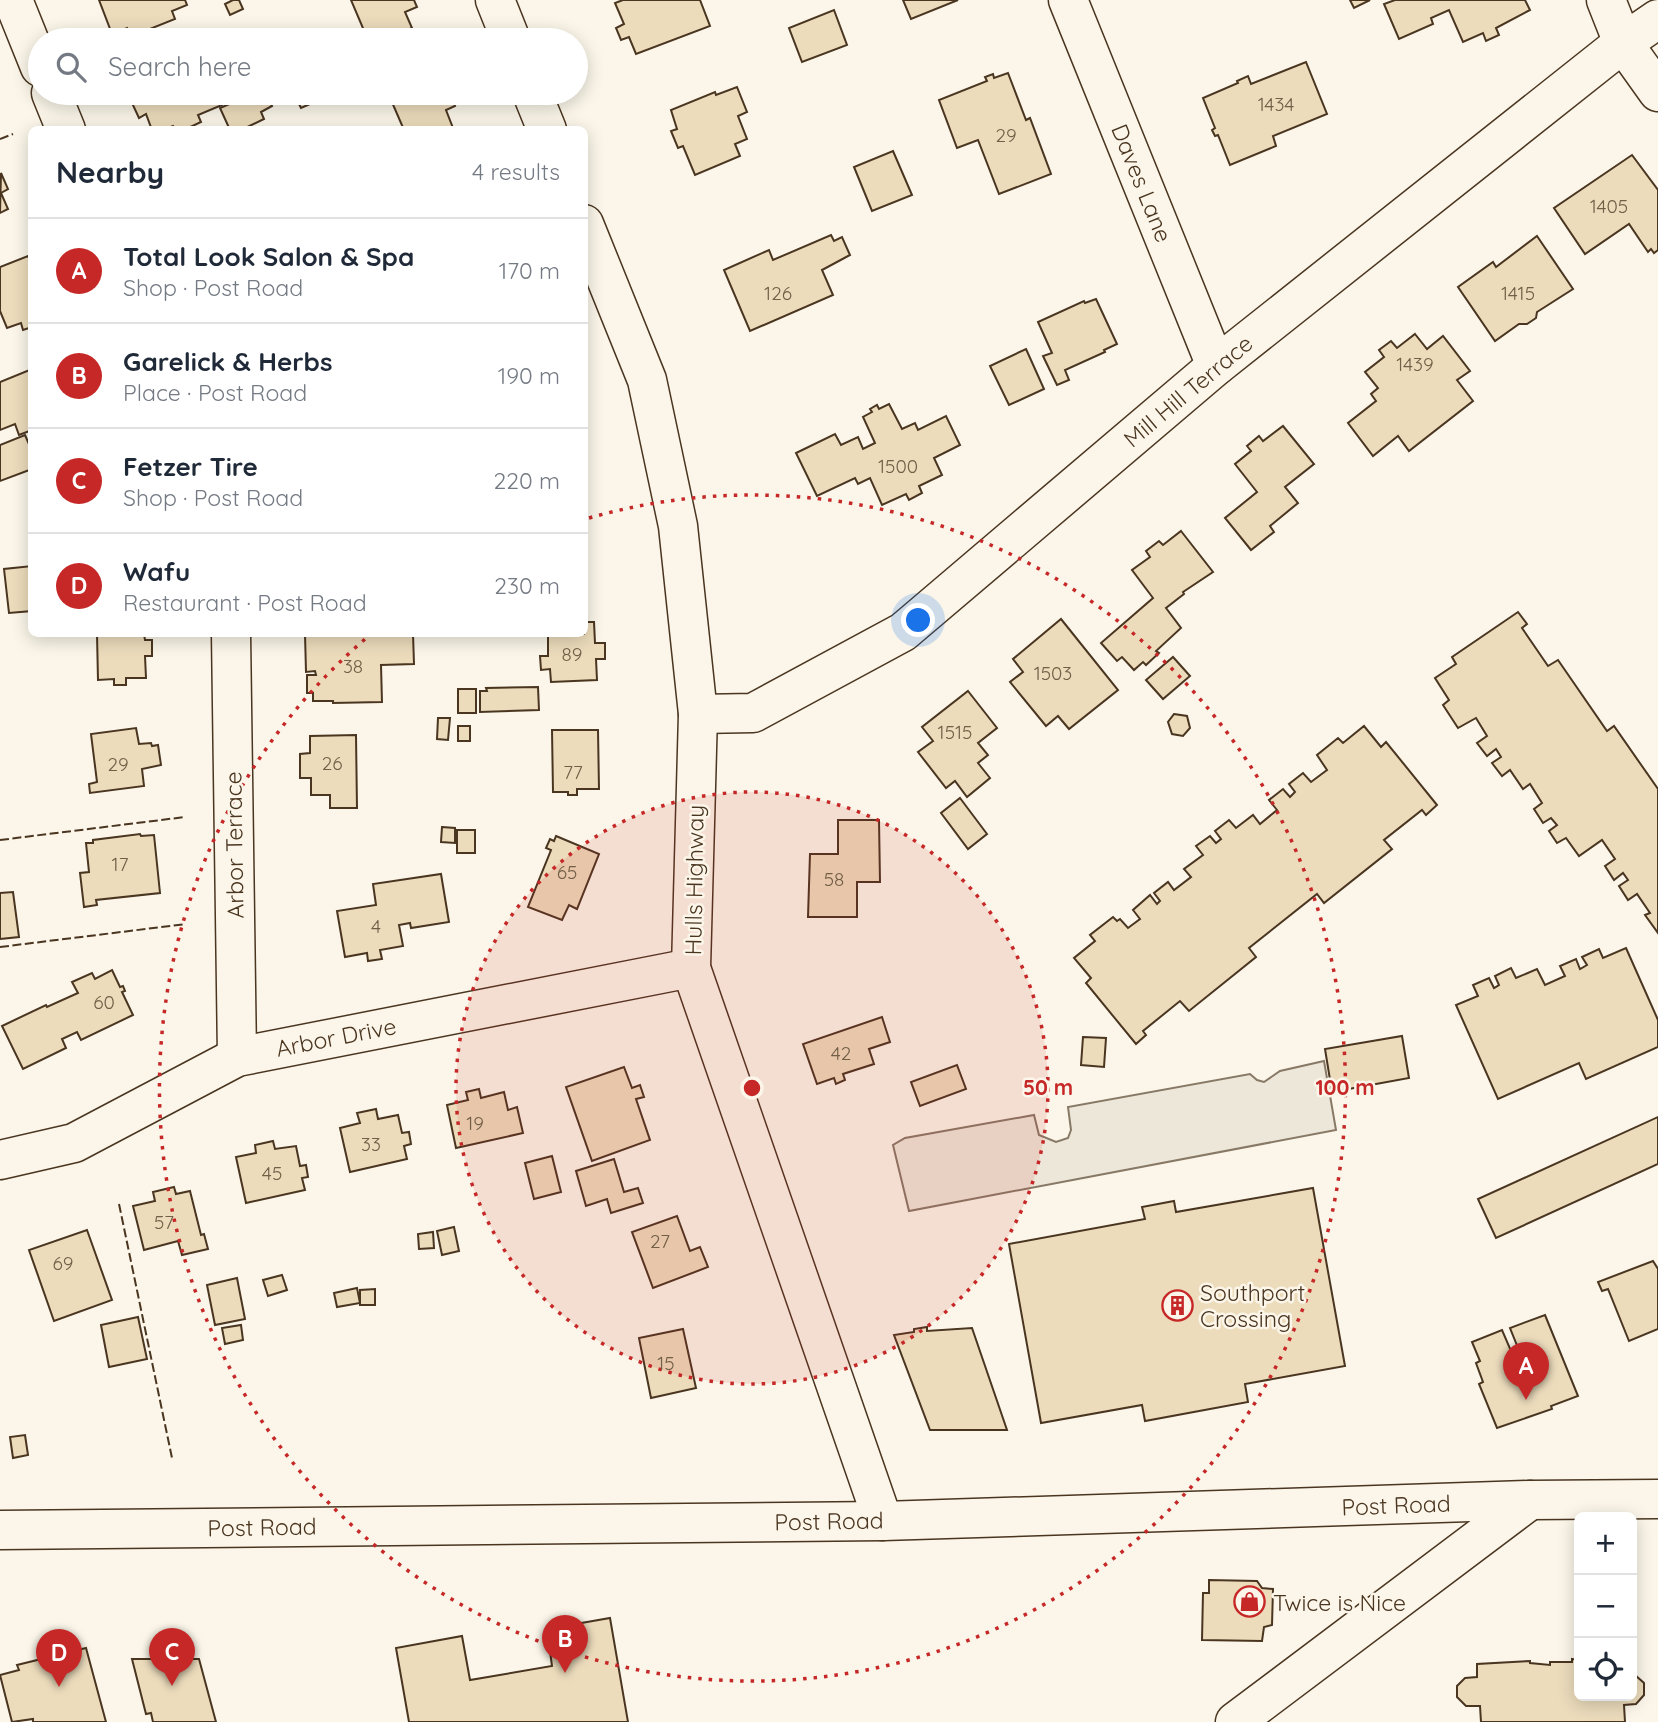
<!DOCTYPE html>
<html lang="en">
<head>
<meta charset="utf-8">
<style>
  :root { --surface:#fff; --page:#f2f2f3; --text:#1f2937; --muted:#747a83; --line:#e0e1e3; --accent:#c62828 }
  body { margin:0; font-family:Quicksand,sans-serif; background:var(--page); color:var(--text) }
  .controls { position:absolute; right:21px; bottom:21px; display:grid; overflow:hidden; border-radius:10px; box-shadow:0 4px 18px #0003 }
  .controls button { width:63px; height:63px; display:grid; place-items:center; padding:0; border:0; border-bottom:2px solid var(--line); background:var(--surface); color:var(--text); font:35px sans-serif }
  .you { position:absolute; left:919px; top:621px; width:24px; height:24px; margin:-18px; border:5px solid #fff; border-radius:50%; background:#1a73e8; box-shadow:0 0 0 10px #1a73e833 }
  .badge { display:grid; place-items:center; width:46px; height:46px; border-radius:50%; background:var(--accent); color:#fff; font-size:23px; font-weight:700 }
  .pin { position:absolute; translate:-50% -58px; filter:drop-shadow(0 2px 4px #0008) }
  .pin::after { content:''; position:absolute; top:37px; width:24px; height:21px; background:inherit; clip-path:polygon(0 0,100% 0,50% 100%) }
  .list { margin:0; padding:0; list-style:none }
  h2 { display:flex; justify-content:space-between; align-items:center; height:91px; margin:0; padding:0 28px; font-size:30px }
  h2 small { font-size:23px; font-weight:400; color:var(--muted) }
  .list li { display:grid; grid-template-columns:46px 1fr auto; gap:21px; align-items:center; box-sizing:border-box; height:105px; padding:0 28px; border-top:2px solid var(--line) }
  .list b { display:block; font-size:26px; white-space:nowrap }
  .list p { margin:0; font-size:23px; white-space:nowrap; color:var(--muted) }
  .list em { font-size:23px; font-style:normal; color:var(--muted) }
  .icon { flex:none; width:38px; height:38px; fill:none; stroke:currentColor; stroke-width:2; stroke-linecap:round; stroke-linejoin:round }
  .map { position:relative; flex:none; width:1658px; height:1722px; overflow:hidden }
  .search { position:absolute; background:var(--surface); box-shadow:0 4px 18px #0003; left:28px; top:28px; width:560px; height:77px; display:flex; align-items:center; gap:18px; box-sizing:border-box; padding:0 24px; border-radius:38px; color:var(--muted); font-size:26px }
  .panel { position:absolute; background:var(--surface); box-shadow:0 4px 18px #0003; left:28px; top:126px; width:560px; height:511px; border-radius:10px }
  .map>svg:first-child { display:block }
</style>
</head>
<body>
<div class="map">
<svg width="1658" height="1722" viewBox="0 0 1658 1722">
  <rect width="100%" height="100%" fill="#fbf6e9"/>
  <path fill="#ede7d9" stroke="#887966" stroke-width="2" d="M1324,1061L1336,1130L909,1211L893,1145L905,1138L1034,1115L1039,1135L1056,1142L1068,1138L1071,1130L1068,1107L1250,1074L1257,1080L1264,1082L1280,1071Z"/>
  <g fill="#ecdcbc" stroke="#4a3520" stroke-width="2">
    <path d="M99,0H185L187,5L172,11L175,19L130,37L127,28L112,34Z"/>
    <path d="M233,0H239L243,9L230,15L225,4Z"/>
    <path d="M351,0H414L417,7L405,12L412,28L396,35L398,40H368Z"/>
    <path d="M623,0H700L710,26L636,54L629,37L621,40L616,28L624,24L615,3Z"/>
    <path d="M903,0H958L911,19Z"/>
    <path d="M1350,0H1370L1354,8Z"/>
    <path d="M1395,0H1525L1530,10L1496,28L1499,35L1486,41L1483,33L1463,42L1449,10L1431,18L1433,24L1399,39L1384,4Z"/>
    <path d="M834,10L847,45L802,62L789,28Z"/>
    <path d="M1306,62L1327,114L1273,136L1276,146L1230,165L1218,135L1215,136L1212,130L1215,128L1203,98L1238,83L1237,81L1248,76L1251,84Z"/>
    <path d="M1008,73L1026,120L1030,118L1051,174L999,194L978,140L957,148L939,100L987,81L985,77L993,74L994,78Z"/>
    <path d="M737,87L747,112L738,116L747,139L735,144L740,156L695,175L683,146L678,148L671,131L677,129L671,110L715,92L716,95Z"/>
    <path d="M136,93H217L222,105L198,115L201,122L184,130H175L173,126L163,130H152L146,114L139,118L132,103L139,101Z"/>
    <path d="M255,93H266L272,106L261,112L264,119L241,130H230L220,108Z"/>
    <path d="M297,93H313L317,101L301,108L294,94Z"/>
    <path d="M388,93H450L455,106L446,110L453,128L404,130Z"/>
    <path d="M893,151L912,195L872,211L854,167Z"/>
    <path d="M1632,155L1658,190V250L1654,253L1651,249L1648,252L1629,224L1585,254L1554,208Z"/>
    <path d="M1,173L8,189L1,193L8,209L0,213Z"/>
    <path d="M831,235L834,241L842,237L850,255L822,270L833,295L750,331L724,270L769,250L773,260Z"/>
    <path d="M1537,236L1573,289L1537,312L1536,318L1527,324H1519L1495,341L1458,287L1493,262L1496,267Z"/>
    <path d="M28,256L32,264V327L23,330L21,323L7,328L0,311V267Z"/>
    <path d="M1096,299L1117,344L1104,350L1105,352L1065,370L1069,380L1057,385L1043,356L1052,353L1038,322L1084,301L1085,303Z"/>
    <path d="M1415,334L1427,349L1443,336L1470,371L1457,380L1473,401L1409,451L1398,436L1373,456L1348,423L1376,401L1371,394L1378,388L1365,372L1384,357L1379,350L1391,341L1397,348Z"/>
    <path d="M1026,349L1044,389L1009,405L990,366Z"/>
    <path d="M32,369V430L19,435L15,424L0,430V382Z"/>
    <path d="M889,404L902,429L915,423L918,430L946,416L960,445L934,458L942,475L919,486L922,493L909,500L906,494L882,505L870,478L858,484L855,478L817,496L796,453L835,434L841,445L858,437L863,449L875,443L863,417L872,412L870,409L877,405L879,409Z"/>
    <path d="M1283,426L1314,464L1285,487L1298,503L1270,526L1274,532L1251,550L1225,518L1257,492L1235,464L1251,451L1247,446L1259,436L1263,441Z"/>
    <path d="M25,435L32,451V469L0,481V445Z"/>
    <path d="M1181,531L1213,572L1183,592L1184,594L1166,608L1181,628L1156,651L1159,653L1146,665L1143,662L1134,670L1122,657L1117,661L1101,643L1153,598L1132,570L1150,557L1146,551L1159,541L1163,545Z"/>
    <path d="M32,566V611L9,613L4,569Z"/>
    <path d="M1518,612L1527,624L1522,628L1548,666L1558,660L1607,731L1614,726L1658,789V933L1645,915L1650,913L1637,894L1628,900L1619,886L1628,880L1623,873L1614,880L1605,866L1615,859L1602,840L1579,856L1566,838L1557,843L1549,831L1557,825L1551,818L1543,823L1534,809L1542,803L1530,784L1523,789L1510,770L1502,776L1492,763L1501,757L1496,749L1487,756L1477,743L1487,736L1476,718L1458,728L1443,705L1449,700L1435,678L1456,664L1452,657Z"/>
    <path d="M1061,619L1118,690L1069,729L1058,716L1046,726L1010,682L1023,672L1013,659Z"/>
    <path d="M584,622H594L595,643H605V659H596L597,680L551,682L550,669L541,670L540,656H548V634H584Z"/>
    <path d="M97,634H144L145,640H152V656H145L146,678H126V685H114V679L98,680Z"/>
    <path d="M305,634H413L414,664L381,665L382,702L333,703V701H313V693H307V675H316L315,671L306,672Z"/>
    <path d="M1173,657L1190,676L1163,699L1146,680Z"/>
    <path d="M538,687L539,710L480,712V691H487L486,688Z"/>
    <rect x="458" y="689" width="18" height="24"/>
    <path d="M968,691L997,728L978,743L988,755L978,763L990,778L967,797L955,781L946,788L918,752L933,741L922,727Z"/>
    <path d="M1174,714L1187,716L1190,728L1183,736L1172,734L1168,722Z"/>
    <path d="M438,718H450L448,740L437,739Z"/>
    <rect x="458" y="726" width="12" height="15"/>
    <path d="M1364,726L1381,747L1386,742L1437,805L1426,815L1422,810L1384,840L1392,849L1324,903L1317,894L1249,948L1256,957L1189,1011L1180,1001L1143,1031L1146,1035L1136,1044L1086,983L1091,978L1074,958L1095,941L1090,935L1113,917L1117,921L1120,919L1128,928L1140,919L1133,910L1150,895L1157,904L1160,901L1154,893L1168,882L1174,890L1191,877L1184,869L1203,855L1196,846L1210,836L1216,843L1221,839L1215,831L1229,820L1236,828L1253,815L1260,824L1277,810L1269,800L1283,789L1290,797L1295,792L1289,784L1303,773L1311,782L1327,770L1317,755L1338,738L1343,743Z"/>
    <path d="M136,728L139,744L151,743L152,746L158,745L161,765L142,769L144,786L90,793L89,784L97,782L91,734Z"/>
    <path d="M552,730H598L599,789H577V795H568V792H553Z"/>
    <path d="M356,735L357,808H330V795H311V778H300V754L310,753V736Z"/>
    <path d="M960,798L987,834L968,849L941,813Z"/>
    <path d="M838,820H879L880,882H857V917H808L810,854H838Z"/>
    <path d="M442,827L455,828V843L441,842Z"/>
    <rect x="457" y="830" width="18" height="23"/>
    <path d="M140,834L141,836L154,835L160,893L96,900L97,905L84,907L80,873L89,872L86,843H93V840Z"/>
    <path d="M556,836L599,854L577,909L569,905L562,920L528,907L551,850L546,848L550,839L554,841Z"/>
    <path d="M441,874L449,922L411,928L410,923L399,925L403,946L380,950L382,959L368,961L367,953L345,957L337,911L376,905L373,884Z"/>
    <path d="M13,892L19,937L0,939V893Z"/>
    <path d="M1626,948L1658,1020V1047L1586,1079L1579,1063L1498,1099L1456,1005L1478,996L1473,985L1489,978L1494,988L1499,985L1495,976L1511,968L1516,978L1537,969L1545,985L1565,976L1560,966L1576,959L1580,969L1587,965L1582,957L1599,949L1603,958Z"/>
    <path d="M112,970L120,987L123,986L125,991L122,992L133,1015L81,1040L77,1032L62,1039L66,1048L23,1069L2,1026L46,1005L47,1007L78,993L72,982L92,973L95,979Z"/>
    <path d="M882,1017L890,1042L869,1049L874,1064L843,1074L845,1080L836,1084L834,1078L817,1084L803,1044Z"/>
    <path d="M1402,1036L1409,1078L1332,1092L1325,1049Z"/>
    <path d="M1083,1037L1106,1038L1104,1067L1081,1065Z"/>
    <path d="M957,1065L966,1089L920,1106L911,1082Z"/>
    <path d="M624,1067L632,1088L640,1085L644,1097L636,1099L650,1140L592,1161L566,1087Z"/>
    <path d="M479,1089L481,1098L504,1092L508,1110L517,1107L523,1133L456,1148L447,1105L468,1100L466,1092Z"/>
    <path d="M376,1109L378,1119L398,1115L402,1133L409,1132L411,1144L404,1146L407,1159L350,1172L340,1128L360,1123L357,1113Z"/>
    <path d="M1658,1117V1164L1496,1238L1478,1199Z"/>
    <path d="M273,1141L275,1149L296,1146L300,1166L306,1165L308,1177L302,1178L305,1190L246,1203L236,1157L256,1153L255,1145Z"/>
    <path d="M552,1156L561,1192L534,1199L525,1163Z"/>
    <path d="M614,1159L624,1192L638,1188L643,1203L611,1213L607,1199L586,1206L576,1171Z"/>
    <path d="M174,1187L176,1194L190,1191L201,1235L204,1234L208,1249L182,1255L178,1241L144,1250L133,1206L155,1201L153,1192Z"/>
    <path d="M1313,1188L1345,1366L1245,1384L1248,1402L1145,1421L1142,1405L1041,1423L1009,1244L1145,1219L1142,1207L1174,1201L1176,1212Z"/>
    <path d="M677,1216L690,1251L700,1247L708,1267L653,1288L632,1232Z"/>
    <path d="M454,1227L459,1251L442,1255L437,1231Z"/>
    <path d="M87,1230L112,1300L54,1321L29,1250Z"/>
    <path d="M433,1232L434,1248L419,1249L418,1234Z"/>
    <path d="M1653,1261L1658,1269V1329L1629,1341L1608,1289L1602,1291L1598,1282Z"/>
    <path d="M282,1275L287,1290L268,1296L263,1280Z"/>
    <path d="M237,1278L245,1319L215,1325L207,1285Z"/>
    <path d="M357,1288L360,1303L337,1307L334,1293Z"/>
    <path d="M375,1289V1305H360V1290Z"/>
    <path d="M1545,1315L1578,1396L1551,1406L1552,1409L1497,1428L1479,1384L1483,1382L1476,1363L1480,1361L1472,1342L1502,1330L1511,1351L1518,1348L1510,1328Z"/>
    <path d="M138,1317L147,1359L109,1367L101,1325Z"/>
    <path d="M241,1325L243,1340L225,1344L222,1328Z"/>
    <path d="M927,1327V1331L972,1328L1007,1430H930L894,1335L914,1332V1329Z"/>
    <path d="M683,1329L696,1388L651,1398L639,1338Z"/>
    <path d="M25,1435L28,1455L13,1458L10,1437Z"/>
    <path d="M1209,1580L1257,1581L1262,1588L1273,1589L1272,1625L1264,1627L1262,1641L1202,1640L1203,1593H1209Z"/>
    <path d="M610,1618L628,1722H409L396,1648L462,1636L470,1680L552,1666L547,1629Z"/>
    <path d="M86,1648L106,1722H33V1719L12,1722L0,1675L19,1670L17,1665Z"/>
    <path d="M132,1659H199L216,1722H153L151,1713L146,1714Z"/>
    <path d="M1572,1659L1579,1660V1696H1632V1675H1635L1644,1683V1695L1636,1704L1624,1705L1625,1722H1481L1480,1706H1466L1457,1697V1686L1465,1678L1477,1677V1664L1530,1661V1663L1550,1665V1662H1572Z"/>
  </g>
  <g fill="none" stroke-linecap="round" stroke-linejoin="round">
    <defs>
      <g id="minor">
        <path d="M13,0L40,67"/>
        <path d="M495,0L511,40"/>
        <path d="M1068,0L1216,366"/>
        <path d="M1606,0L1623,43L1658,92"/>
        <path d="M51,93L66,130"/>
        <path d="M532,93L547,130"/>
        <path d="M584,224L647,380L678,526L698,714L691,968L883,1521"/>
        <path d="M231,634L237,1057"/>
        <path d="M698,714L753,713L903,632L1216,366L1623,43L1658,19"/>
        <path d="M0,1160L74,1143L237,1057L691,968"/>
        <path d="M1235,1722L1530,1500"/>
      </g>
      <path id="major" d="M0,1530L883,1521L1530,1500L1658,1499"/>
    </defs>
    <use href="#minor" stroke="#4a3520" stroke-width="41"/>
    <use href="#major" stroke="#4a3520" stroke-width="41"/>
    <use href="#minor" stroke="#fbf6e9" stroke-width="38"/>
    <use href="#major" stroke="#fbf6e9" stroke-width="38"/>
    <g stroke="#4a3520" stroke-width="2" stroke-dasharray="9 3.5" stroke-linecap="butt">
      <path d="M0,139L13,134"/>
      <path d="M0,840L185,817"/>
      <path d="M0,947L186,924"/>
      <path d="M119,1204L172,1458"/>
    </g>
  </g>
  <circle cx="752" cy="1088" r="296" fill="#c62828" fill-opacity=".12"/>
  <g fill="none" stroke="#c62828" stroke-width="3.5" stroke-dasharray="3.5 7">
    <circle cx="752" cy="1088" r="296"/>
    <path d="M589 518A593 593 0 1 1 371 634"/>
  </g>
  <defs>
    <symbol id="building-ring" viewBox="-11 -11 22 22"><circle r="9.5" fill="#fbf6e9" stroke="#c62828" stroke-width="1.5"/><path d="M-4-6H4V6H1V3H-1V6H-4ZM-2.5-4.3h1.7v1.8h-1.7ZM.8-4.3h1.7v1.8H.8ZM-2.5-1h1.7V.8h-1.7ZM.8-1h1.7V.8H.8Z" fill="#c62828"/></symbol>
    <symbol id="shop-ring" viewBox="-11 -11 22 22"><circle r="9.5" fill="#fbf6e9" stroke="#c62828" stroke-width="1.5"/><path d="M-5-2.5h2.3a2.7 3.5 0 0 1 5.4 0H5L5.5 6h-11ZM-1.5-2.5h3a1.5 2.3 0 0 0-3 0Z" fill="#c62828"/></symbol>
  </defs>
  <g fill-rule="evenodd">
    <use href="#building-ring" x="1160" y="1288" width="35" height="35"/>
    <use href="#shop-ring" x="1232" y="1584" width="35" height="35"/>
  </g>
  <g text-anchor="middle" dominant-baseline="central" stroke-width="5" stroke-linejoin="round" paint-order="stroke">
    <g font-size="19" fill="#725f47">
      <text x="1276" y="104">1434</text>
      <text x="1006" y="135">29</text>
      <text x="1609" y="206">1405</text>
      <text x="778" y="293">126</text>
      <text x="1518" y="293">1415</text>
      <text x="1415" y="364">1439</text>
      <text x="898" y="466">1500</text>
      <text x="572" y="654">89</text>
      <text x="353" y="666">38</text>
      <text x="1053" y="673">1503</text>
      <text x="955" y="732">1515</text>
      <text x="332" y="763">26</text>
      <text x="118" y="764">29</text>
      <text x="573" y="772">77</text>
      <text x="120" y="864">17</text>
      <text x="567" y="872">65</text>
      <text x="834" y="879">58</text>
      <text x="376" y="926">4</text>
      <text x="104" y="1002">60</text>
      <text x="841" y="1053">42</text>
      <text x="475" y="1123">19</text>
      <text x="371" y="1144">33</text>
      <text x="272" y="1173">45</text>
      <text x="164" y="1222">57</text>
      <text x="660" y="1241">27</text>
      <text x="63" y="1263">69</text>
      <text x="666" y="1363">15</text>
    </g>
    <g font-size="23" fill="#4a3520" stroke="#fbf6e9">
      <text transform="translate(1142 183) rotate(68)">Daves Lane</text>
      <text transform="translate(1188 391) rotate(-40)">Mill Hill Terrace</text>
      <text transform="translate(234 845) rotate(-91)">Arbor Terrace</text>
      <text transform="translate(694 880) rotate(-89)">Hulls Highway</text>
      <text transform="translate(336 1037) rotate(-11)">Arbor Drive</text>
      <text transform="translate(1396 1505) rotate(-2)">Post Road</text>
      <text transform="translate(829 1521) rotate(-1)">Post Road</text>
      <text transform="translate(262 1527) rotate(-1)">Post Road</text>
    </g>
    <g font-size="23" fill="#4a3520" stroke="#fbf6e9" text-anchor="start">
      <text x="1200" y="1292">Southport<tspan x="1200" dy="26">Crossing</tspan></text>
      <text x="1273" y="1602">Twice is Nice</text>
    </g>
  </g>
  <circle cx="752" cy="1088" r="10" fill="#c62828" stroke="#fbf6e9" stroke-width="3.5"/>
  <g font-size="21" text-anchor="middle" font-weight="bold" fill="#c62828" stroke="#fbf6e9" stroke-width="5" stroke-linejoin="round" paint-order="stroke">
    <text x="1048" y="1095">50 m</text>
    <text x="1345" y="1095">100 m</text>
  </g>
</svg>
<div class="controls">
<button>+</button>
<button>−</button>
<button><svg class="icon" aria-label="locate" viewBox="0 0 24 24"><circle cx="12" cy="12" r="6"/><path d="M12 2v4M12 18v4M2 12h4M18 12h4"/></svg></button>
</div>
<div class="you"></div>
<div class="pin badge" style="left:1526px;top:1400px">A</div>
<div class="pin badge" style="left:565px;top:1673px">B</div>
<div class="pin badge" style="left:172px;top:1686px">C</div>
<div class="pin badge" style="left:59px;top:1687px">D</div>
<div class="search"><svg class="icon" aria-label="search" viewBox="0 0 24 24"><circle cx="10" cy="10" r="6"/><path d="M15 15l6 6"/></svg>Search here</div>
<section class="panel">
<h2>Nearby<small>4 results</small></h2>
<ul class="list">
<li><span class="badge">A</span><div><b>Total Look Salon &amp; Spa</b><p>Shop · Post Road</p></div><em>170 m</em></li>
<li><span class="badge">B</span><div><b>Garelick &amp; Herbs</b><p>Place · Post Road</p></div><em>190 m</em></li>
<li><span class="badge">C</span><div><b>Fetzer Tire</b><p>Shop · Post Road</p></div><em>220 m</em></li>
<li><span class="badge">D</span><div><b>Wafu</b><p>Restaurant · Post Road</p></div><em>230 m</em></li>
</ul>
</section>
</div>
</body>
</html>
